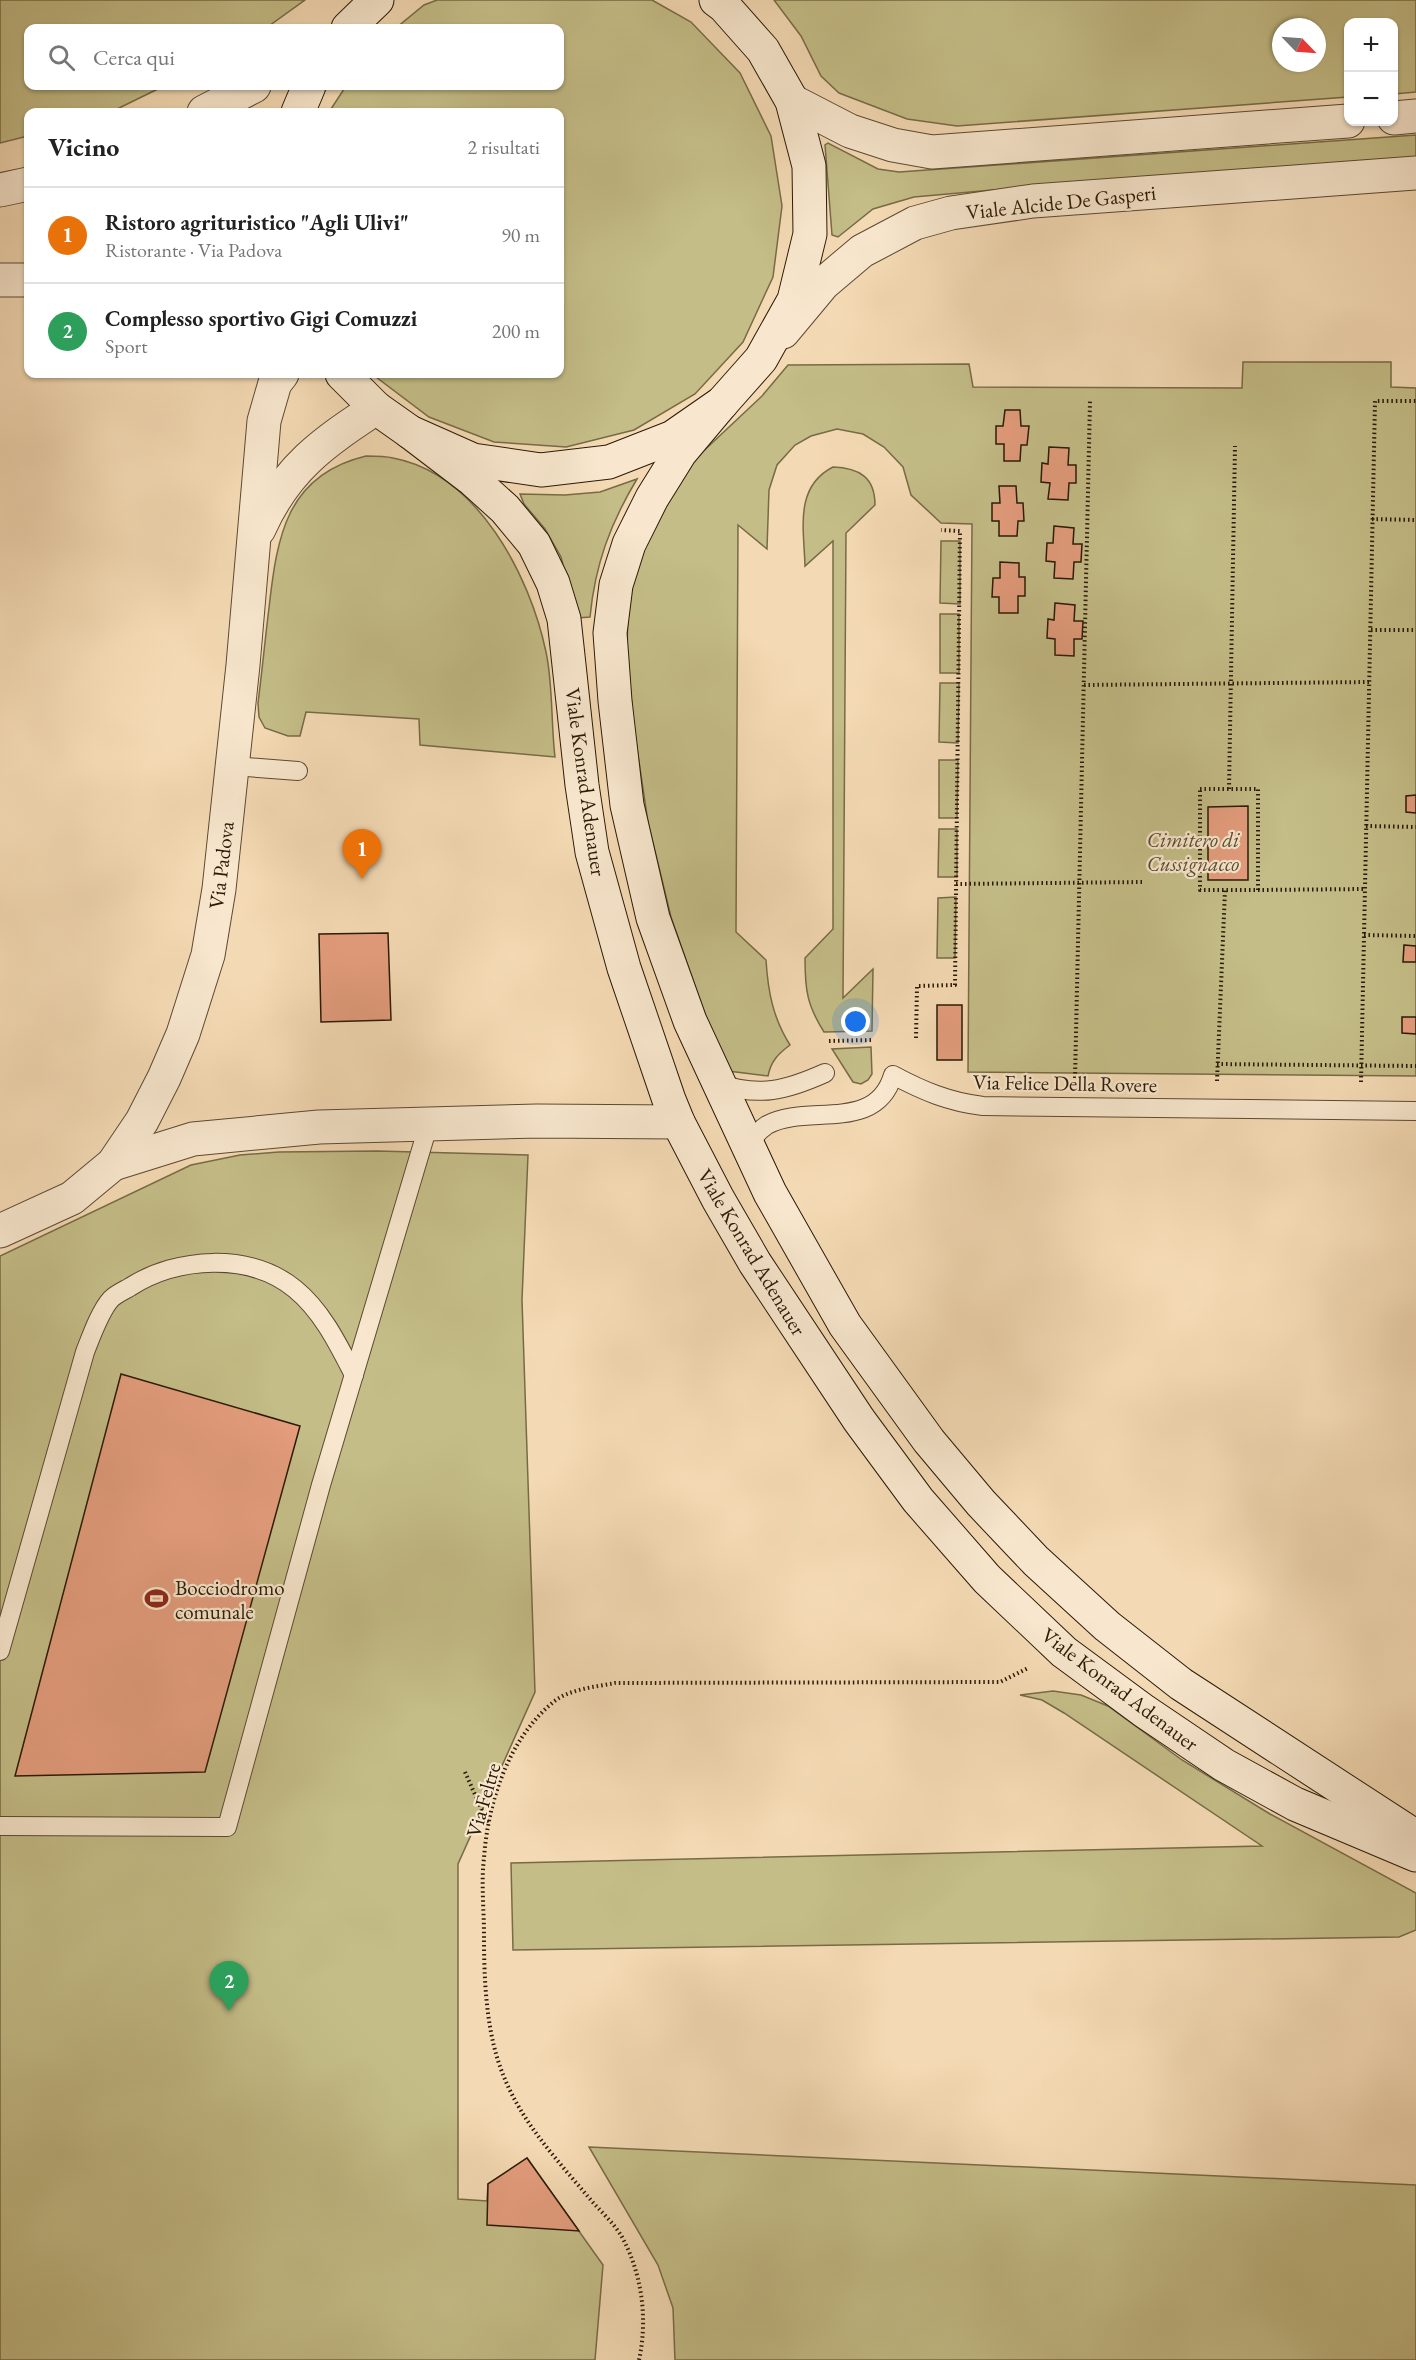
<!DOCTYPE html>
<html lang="it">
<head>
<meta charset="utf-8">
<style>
  :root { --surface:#fff; --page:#f6f6f6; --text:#222; --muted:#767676; --line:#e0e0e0; --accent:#7c3aed }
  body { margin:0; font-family:"EB Garamond",serif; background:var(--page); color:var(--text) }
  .controls { position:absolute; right:18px; top:18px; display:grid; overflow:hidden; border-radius:12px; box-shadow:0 2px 4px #0004 }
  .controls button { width:54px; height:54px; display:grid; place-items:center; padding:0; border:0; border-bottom:2px solid var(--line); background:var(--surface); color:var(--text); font:30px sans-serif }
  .compass { position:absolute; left:1272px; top:18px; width:54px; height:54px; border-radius:50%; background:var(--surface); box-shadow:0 2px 4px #0004; rotate:115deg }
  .you { position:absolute; left:856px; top:1022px; width:21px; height:21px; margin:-15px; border:4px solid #fff; border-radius:50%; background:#1a73e8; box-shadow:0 0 0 9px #1a73e833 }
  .badge { display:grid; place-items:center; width:39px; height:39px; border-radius:50%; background:var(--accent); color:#fff; font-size:20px; font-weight:700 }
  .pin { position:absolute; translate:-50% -50px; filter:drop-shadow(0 2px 3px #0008) }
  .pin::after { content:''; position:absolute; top:32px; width:21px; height:18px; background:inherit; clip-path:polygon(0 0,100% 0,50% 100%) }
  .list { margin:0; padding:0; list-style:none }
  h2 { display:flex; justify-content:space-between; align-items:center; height:78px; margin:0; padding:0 24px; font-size:26px }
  h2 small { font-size:20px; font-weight:400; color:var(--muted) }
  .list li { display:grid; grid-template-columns:39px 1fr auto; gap:18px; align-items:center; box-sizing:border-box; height:96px; padding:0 24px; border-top:2px solid var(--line) }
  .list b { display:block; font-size:22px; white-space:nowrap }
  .list p { margin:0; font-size:20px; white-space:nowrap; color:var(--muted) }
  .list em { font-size:20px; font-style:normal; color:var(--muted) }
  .icon { flex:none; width:33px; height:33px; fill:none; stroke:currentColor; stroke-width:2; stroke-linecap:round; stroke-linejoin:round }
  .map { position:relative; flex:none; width:1416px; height:2360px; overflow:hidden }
  .search { position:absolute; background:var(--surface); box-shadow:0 2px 4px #0004; left:24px; top:24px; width:540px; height:66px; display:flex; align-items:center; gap:15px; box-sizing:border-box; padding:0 21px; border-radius:12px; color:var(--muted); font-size:22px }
  .panel { position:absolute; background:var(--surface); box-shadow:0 2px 4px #0004; left:24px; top:108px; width:540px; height:270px; border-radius:12px }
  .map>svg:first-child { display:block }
</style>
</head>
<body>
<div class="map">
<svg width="1416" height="2360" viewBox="0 0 1416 2360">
  <rect width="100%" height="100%" fill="#f4dab4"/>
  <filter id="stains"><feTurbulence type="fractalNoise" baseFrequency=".00333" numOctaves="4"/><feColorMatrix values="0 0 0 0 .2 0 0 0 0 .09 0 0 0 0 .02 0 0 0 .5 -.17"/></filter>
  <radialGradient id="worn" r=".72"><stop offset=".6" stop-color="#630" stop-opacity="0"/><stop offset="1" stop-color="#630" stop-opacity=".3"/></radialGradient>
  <g fill="#c4bd87" stroke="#776b46" stroke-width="1.5" fill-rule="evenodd">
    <path d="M0,0H305L266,28H28V86H164L111,112H28V136L0,143Z"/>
    <path d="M437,0H652L691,22L740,73L771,136L782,206L773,277L743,342L695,394L634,430L566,447L494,442L429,417L372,374H560V112H329L346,86H560V28H396L424,5Z"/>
    <path d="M774,0H1416V92L1394,94V22H1348V97L957,126L907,119L839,93L821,76L801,36ZM1281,27H1317V63H1281Z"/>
    <path d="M1416,135V158L1049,185L914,197L873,209L838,237L832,235L825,145L828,143L878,169L899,172Z"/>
    <path d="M1243,362H1391V387L1416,388V1076L968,1072L972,524L941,523L911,495L903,467L884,447L863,434L837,429L811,436L795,445L777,465L769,490L767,549L738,525L736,932L766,960C768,992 773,1018 790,1045C778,1054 771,1061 768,1076L728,1071L703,1009L671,917L648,822L634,728L627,653L628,605L638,558L672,490L695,459L762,396L788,365L969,364L973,387L1242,388Z"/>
    <path d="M366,456C375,456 385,456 393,458C478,474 530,576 546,652C553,684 551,724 555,757L420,745L419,719L306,712L300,736H288L265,728L259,717L258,703C262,672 265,640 269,608C277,537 286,475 366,456Z"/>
    <path d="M833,467C859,468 875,477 875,505L846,533L843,998L873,969L872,1031L824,1032C807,1005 805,990 805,958L833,929V541L805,566C804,529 794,487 833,467Z"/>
    <path d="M637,479C610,524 595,565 590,617L577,618L561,557L545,529L524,504L520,494L565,495L600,492Z"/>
    <path d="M941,541H960V604L940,603Z"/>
    <rect x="940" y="614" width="19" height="59"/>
    <path d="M940,683H959L958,743L939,742Z"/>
    <path d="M939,760H958L957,818H939Z"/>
    <path d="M939,829H957V877H938Z"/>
    <path d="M956,897L955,958H937L938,898Z"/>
    <path d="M871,1047L872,1074L868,1080L861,1084L853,1082L832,1049Z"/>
    <path d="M377,1151L528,1155L522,1300L535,1692L458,1864V2199L487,2201L488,2184L527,2158L603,2265L595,2360H0V1256L191,1165L240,1155L279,1152Z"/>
    <path d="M1053,1691L1081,1695L1108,1706L1182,1760L1270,1814L1416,1893V1930L1399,1937L513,1950L511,1863L1262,1846L1064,1713L1042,1700L1020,1695Z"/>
    <path d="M589,2147L1416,2185V2360H675L673,2308L658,2265Z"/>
  </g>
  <g fill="#e49d7d" stroke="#2a1906" stroke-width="1.5">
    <path d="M1005,410H1020L1021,426H1029L1027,445H1021L1020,461H1004V444H996V426H1003Z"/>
    <path d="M1049,447L1069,448L1068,465H1076V483H1069L1068,500L1048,499L1050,483L1041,482L1042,463L1048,464Z"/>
    <path d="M999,486H1016L1017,503H1023L1024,521H1018L1017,536H999V521H992V503H1000Z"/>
    <path d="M1054,526L1074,528L1073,544H1082L1081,562H1074L1073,579L1054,578L1055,562L1046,561L1047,543H1053Z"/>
    <path d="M1000,562L1019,563V577H1025V596H1018V613H999V597H992L993,578H1000Z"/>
    <path d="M1055,603L1075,605L1074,621H1083L1082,639H1074V656L1055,655V639L1047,638L1048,619L1054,620Z"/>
    <path d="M1416,795V813L1406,812V796Z"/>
    <path d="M1248,806V880H1208V807Z"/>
    <path d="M388,933L391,1020L321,1022L319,934Z"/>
    <path d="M1404,945L1416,946V962H1403Z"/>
    <rect x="937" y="1005" width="25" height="55"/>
    <path d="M1402,1017H1416V1034L1402,1033Z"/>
    <path d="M121,1374L300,1426L205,1772L15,1776Z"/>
    <path d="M527,2158L579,2231L487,2225L488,2184Z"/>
  </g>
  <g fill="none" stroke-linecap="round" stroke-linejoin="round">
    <defs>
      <g id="service">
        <path d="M233,766L298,771"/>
        <path d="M718,1083C759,1098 787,1090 825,1073"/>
        <path d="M748,1146C753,1138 759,1130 767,1125C806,1103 876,1134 893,1075C923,1091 949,1102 983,1106L1416,1111"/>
        <path d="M0,1651L85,1352C91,1337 100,1311 111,1299C116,1294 125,1290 130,1287C177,1257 250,1252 295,1289C322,1311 338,1344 354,1375"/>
        <path d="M0,1826L227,1827L321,1485L429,1123"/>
      </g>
      <g id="minor">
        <path d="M792,101L850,131L893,145L932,152L1348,121"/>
        <path d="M204,112L254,86"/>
        <path d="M1394,118L1416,116"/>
        <path d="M0,190L28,184"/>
        <path d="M0,280H28"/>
        <path d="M783,332L823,284L862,251L915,223L951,213L1033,201L1416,173"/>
        <path d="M113,1164L193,1139L319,1127L537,1121L678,1122"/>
      </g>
      <g id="tertiary">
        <path d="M259,529C286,468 323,443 376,408"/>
        <path d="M0,1231L72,1198L113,1164L142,1121L164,1078L183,1034L208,955L219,889L243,665L264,421L275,383L282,374"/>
      </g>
      <g id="secondary">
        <path d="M348,28L377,0"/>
        <path d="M298,112L309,86"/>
        <path d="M342,374L376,408L410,432L473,460L541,470L609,462L673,437L722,403L761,359L794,300L810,234L809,166L792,101L763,50L724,6L716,0"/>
        <path d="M722,403L680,453L652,498L629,544L616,585L610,633L615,701L627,805L653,918L690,1021L770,1193L845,1325L929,1441L981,1503L1036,1561L1107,1626L1181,1684L1416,1837"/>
        <path d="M410,432L473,480L505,509L534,544L553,583L564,619L582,785L592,852L624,968L669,1100L678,1122L718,1199L755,1263L859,1420L918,1500L987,1579L1064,1652L1144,1711L1224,1765L1295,1804L1416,1855"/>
      </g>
    </defs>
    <use href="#service" stroke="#5c4932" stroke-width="20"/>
    <use href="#minor" stroke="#5c4932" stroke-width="35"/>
    <use href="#tertiary" stroke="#5c4932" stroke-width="35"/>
    <use href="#secondary" stroke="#2a1906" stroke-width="35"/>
    <g stroke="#2a1906" stroke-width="4" stroke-dasharray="1.5 3" stroke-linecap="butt">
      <path d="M1372,519L1416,520"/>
      <path d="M1371,630H1416"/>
      <path d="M1084,685L1369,682"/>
      <rect x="1200" y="789" width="58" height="101"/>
      <path d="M1229,789L1235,446"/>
      <path d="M1366,826L1416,827"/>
      <path d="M956,884L1144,882"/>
      <path d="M1258,890L1365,889"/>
      <path d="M1364,935L1416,936"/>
      <path d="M916,1038L917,986L955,985L960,531L941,530"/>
      <path d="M829,1041L872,1040"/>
      <path d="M1217,1064L1416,1066"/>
      <path d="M1075,1078L1090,401"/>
      <path d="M1217,1081L1225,890"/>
      <path d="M1361,1082L1375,401H1416"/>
      <path d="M465,1772L488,1824"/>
      <path d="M639,2360C648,2319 642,2274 622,2237C614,2223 600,2211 590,2199C558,2161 523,2124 504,2077C486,2034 484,1981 484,1935C484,1909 481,1883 484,1858C488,1802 508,1741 551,1704C567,1689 595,1687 615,1683L1000,1682L1028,1668"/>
    </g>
    <use href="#service" stroke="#f8e7ce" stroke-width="18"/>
    <use href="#minor" stroke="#f8e7ce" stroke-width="33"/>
    <use href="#tertiary" stroke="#f8e7ce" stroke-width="33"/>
    <use href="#secondary" stroke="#f8e7ce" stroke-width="33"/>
  </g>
  <defs>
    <symbol id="stadium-bare" viewBox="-9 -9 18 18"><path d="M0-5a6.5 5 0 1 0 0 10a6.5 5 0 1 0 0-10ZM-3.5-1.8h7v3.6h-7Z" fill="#8f2418" stroke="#f8e7ce" stroke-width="2.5" paint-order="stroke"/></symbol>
  </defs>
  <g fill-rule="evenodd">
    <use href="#stadium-bare" x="140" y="1582" width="33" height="33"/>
  </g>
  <g text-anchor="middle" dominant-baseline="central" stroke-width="4.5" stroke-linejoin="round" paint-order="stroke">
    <g font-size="21" fill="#2a1906" stroke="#f8e7ce">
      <text transform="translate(1061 202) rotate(-6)">Viale Alcide De Gasperi</text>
      <text transform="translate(586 782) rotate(82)">Viale Konrad Adenauer</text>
      <text transform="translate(221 865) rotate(-83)">Via Padova</text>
      <text transform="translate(1065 1083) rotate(1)">Via Felice Della Rovere</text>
      <text transform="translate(752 1252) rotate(59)">Viale Konrad Adenauer</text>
      <text transform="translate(1120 1689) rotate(37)">Viale Konrad Adenauer</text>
      <text transform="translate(483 1800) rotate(-74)">Via Feltre</text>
    </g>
    <g font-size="21" font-style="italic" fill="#584a2d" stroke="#f8e7ce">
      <text x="1193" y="839">Cimitero di<tspan x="1193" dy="24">Cussignacco</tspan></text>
    </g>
    <g font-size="21" fill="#2a1906" stroke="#f8e7ce" text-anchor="start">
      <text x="175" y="1587">Bocciodromo<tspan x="175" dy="24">comunale</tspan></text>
    </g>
  </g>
  <rect width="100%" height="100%" filter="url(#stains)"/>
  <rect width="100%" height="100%" fill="url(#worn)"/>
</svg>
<div class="controls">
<button>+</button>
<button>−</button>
</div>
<svg class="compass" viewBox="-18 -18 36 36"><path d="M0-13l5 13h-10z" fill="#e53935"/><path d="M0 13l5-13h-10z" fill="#767676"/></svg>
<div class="you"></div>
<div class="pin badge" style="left:362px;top:879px;background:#e8710a">1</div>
<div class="pin badge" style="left:229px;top:2011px;background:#2e9e5b">2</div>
<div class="search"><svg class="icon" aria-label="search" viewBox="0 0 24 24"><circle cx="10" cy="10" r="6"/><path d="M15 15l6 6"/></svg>Cerca qui</div>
<section class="panel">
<h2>Vicino<small>2 risultati</small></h2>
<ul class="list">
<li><span class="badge" style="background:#e8710a">1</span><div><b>Ristoro agrituristico &quot;Agli Ulivi&quot;</b><p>Ristorante · Via Padova</p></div><em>90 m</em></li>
<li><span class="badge" style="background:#2e9e5b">2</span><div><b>Complesso sportivo Gigi Comuzzi</b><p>Sport</p></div><em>200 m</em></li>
</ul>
</section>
</div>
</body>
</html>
